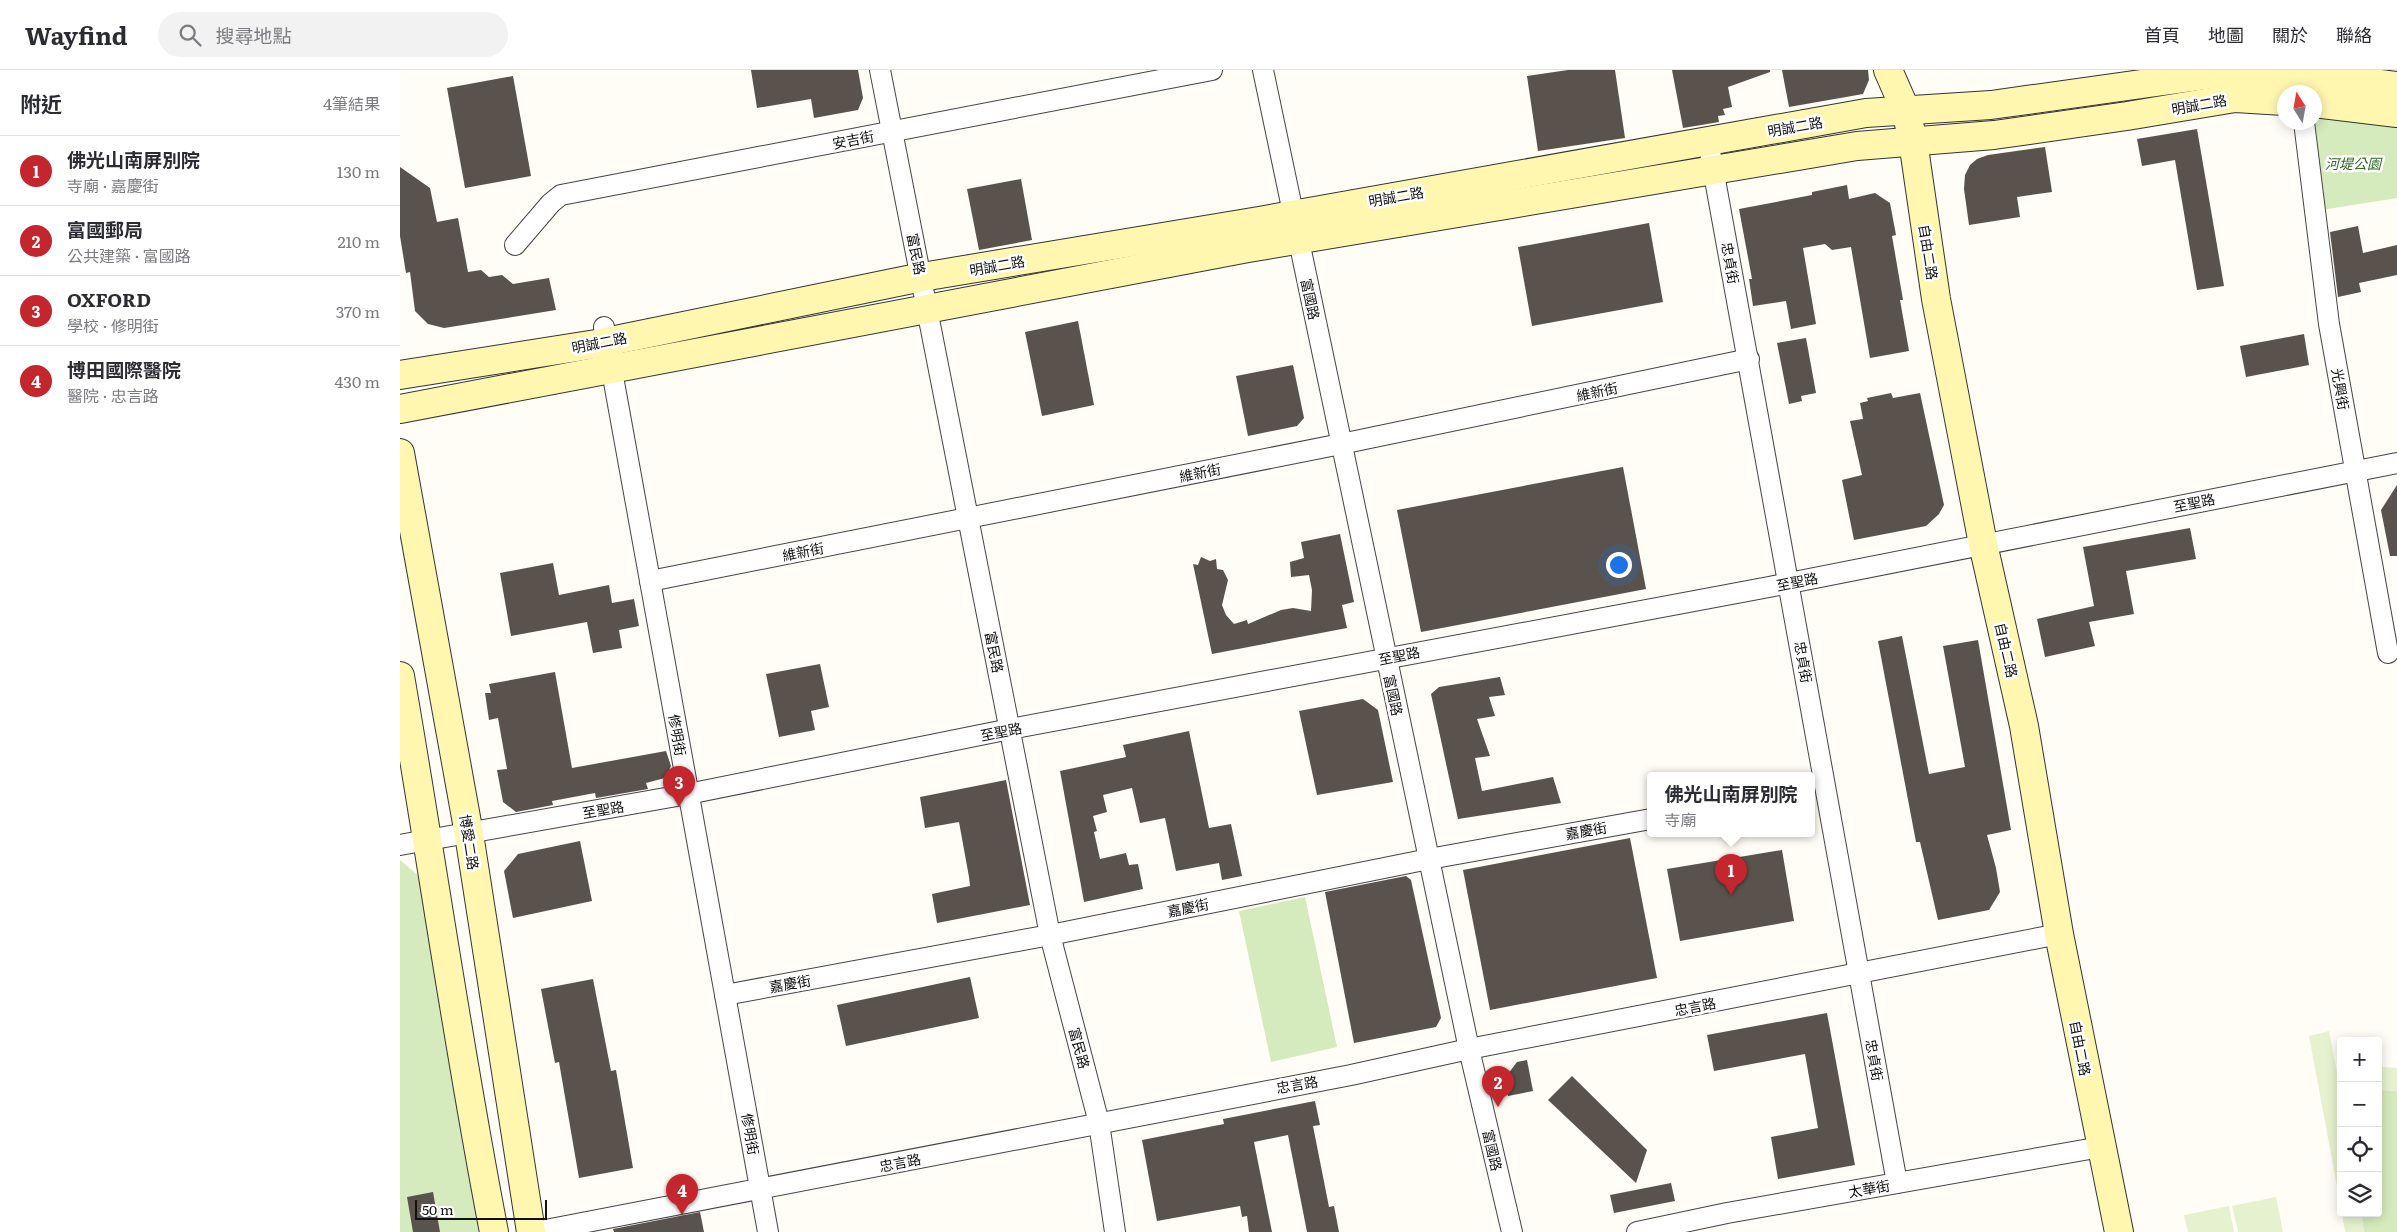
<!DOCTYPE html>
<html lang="zh-TW">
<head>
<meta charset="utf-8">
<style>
  :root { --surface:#fff; --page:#f2f2f3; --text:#2b2b33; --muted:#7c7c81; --line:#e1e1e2; --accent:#c4262e }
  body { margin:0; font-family:Literata,"Noto Sans TC",serif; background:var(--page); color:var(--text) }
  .controls { position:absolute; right:15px; bottom:15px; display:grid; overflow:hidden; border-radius:5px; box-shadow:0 2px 12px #0003 }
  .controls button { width:45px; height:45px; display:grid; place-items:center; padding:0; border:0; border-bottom:1px solid var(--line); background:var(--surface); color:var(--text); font:25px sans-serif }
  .compass { position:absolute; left:1877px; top:15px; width:45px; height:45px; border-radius:50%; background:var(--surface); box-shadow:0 2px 12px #0003; rotate:349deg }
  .scale { position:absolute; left:15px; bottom:12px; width:132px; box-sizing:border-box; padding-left:5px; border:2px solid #111; border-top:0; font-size:14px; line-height:18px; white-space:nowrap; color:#111; -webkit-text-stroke:4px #fff; paint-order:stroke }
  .you { position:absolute; left:1218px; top:494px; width:18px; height:18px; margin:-12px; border:4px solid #fff; border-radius:50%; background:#1a73e8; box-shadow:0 0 0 8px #1a73e833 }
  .badge { display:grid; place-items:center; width:32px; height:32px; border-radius:50%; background:var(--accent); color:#fff; font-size:16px; font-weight:700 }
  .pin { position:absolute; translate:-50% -41px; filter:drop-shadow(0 1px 2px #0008) }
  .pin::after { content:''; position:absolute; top:26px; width:18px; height:15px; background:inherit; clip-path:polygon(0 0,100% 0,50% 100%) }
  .popup { position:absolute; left:1247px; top:702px; width:168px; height:65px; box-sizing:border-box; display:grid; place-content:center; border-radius:5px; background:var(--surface); filter:drop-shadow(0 1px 4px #0005); font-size:16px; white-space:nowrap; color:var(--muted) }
  .popup b { font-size:19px; color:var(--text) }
  .popup::after { content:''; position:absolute; left:50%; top:100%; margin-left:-10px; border:10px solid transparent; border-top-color:var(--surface) }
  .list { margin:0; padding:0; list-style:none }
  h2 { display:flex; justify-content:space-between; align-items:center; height:65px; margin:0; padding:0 20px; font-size:21px }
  h2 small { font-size:16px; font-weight:400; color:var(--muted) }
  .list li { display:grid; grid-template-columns:32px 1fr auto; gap:15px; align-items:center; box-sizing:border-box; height:70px; padding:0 20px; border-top:1px solid var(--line) }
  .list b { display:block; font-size:19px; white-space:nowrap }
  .list p { margin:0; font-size:16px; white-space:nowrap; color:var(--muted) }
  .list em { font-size:16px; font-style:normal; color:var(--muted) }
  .icon { flex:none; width:28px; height:28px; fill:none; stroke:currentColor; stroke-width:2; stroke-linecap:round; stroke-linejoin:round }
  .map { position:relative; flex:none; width:1997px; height:1162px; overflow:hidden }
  header { display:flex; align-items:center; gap:30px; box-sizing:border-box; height:70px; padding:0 25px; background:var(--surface); border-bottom:1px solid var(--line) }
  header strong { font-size:24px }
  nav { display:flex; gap:28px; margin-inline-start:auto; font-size:18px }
  .search { width:350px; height:45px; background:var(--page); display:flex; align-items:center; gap:12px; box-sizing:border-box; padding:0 18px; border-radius:28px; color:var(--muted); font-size:19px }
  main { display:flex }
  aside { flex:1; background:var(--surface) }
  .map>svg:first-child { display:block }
</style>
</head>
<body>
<header>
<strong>Wayfind</strong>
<div class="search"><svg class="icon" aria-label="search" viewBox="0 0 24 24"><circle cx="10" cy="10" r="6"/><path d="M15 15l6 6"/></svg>搜尋地點</div>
<nav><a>首頁</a><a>地圖</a><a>關於</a><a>聯絡</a></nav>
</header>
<main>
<aside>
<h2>附近<small>4筆結果</small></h2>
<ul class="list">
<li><span class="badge">1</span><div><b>佛光山南屏別院</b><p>寺廟 · 嘉慶街</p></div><em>130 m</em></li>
<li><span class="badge">2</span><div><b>富國郵局</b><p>公共建築 · 富國路</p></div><em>210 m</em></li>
<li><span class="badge">3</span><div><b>OXFORD</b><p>學校 · 修明街</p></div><em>370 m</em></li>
<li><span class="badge">4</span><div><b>博田國際醫院</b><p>醫院 · 忠言路</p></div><em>430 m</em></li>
</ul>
</aside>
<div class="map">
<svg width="1997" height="1162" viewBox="0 0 1997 1162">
  <rect width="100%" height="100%" fill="#fffdf5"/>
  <g fill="#d5ebbd">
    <path d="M1915,47L1997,56V128L1915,141L1904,53L1914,52Z"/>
    <path d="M0,790L21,808L80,1162H0Z"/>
    <path d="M905,827L937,977L871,992L839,841Z"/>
    <path d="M1982,1020L1997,1021V1162H1964L1961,1143H1978V1022Z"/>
  </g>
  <g fill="#e6f2cf">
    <path d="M1929,961L1941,1023V1138L1909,966Z"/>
    <path d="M1982,997L1997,998V1021L1982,1020L1978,1022V999Z"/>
    <path d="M1876,1127L1883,1162H1838L1832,1136Z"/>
    <path d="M1829,1136L1834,1162H1788L1784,1145Z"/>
    <path d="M1942,1143H1961L1964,1162H1945Z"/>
  </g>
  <g fill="#5a524d">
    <path d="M351,0H458L463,28L458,40L414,48L411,29L357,38Z"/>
    <path d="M1168,0H1215L1225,68L1138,81L1127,6Z"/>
    <path d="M1272,0H1370V2L1328,17L1332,37L1323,39L1325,45L1318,46L1319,52L1283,58Z"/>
    <path d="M1382,0H1468L1469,10L1463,24L1389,37Z"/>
    <path d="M113,6L131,106L65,118L47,18Z"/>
    <path d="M1797,59L1824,216L1797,220L1775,90L1742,96L1737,69Z"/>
    <path d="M1645,77L1652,122L1617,127L1620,147L1569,155L1564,119L1565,105L1570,95L1577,89L1588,85Z"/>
    <path d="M0,97L30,118L37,152L58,148L68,202L81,200L89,207L102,205L113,214L149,208L156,240L44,258L28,254L15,241L10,202L6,203L0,166Z"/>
    <path d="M621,109L632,170L579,180L567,119Z"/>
    <path d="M1447,115L1449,129L1475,123L1490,133L1496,165L1492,166L1503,230H1500L1509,281L1470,288L1451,177L1432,180L1425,174L1403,178L1416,254L1391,259L1386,231L1353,236L1349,209H1352L1339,139L1412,125V122Z"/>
    <path d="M1249,153L1263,232L1132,256L1118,177Z"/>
    <path d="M1958,156L1963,183L1997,175V205L1959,213L1961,222L1938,227L1930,162Z"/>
    <path d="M678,251L694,335L642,346L625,262Z"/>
    <path d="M1904,264L1909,295L1846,307L1840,276Z"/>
    <path d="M1406,268L1416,323L1401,326L1402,331L1389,334L1377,273Z"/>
    <path d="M893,295L904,348L897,356L848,366L836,306Z"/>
    <path d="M1491,323L1493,328L1520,323L1544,435L1539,444L1526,456L1454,470L1442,410L1462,405L1450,351L1463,349L1460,333L1468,331L1467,328Z"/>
    <path d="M1223,397L1246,519L1021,562L997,440Z"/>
    <path d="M1997,415V486H1990L1981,440Z"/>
    <path d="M1790,458L1796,489L1726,501L1734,544L1689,552L1695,576L1645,587L1637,549L1694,536L1683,477Z"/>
    <path d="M940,464L954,532L942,535L947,558L812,584L793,494L798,495L801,487L810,491L816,489L817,499L823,500L828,510L822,535L826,545L834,554L847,550L848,554L881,540L893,538L911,541L912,520L909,505L891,507L890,492L904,488L901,472Z"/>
    <path d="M153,493L159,525L209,515L212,533L234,529L239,556L219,560L222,578L193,583L187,552L111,566L100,503Z"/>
    <path d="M1502,566L1529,704L1565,697L1543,576L1578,570L1611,760L1587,765L1596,798L1600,822L1589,840L1538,850L1520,772H1516L1478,571Z"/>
    <path d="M420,594L429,637L411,641L415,660L379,667L366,604Z"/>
    <path d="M155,602L172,698L266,681L271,696L265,708L246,713L248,719L196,728L195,723L152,731L153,735L116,742L103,732L97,700L107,699L98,648L89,650L85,623H91L89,614Z"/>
    <path d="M1100,607L1105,625L1089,627L1095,646L1077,649L1090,686L1075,688L1082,721L1153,707L1161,733L1058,749L1031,624L1039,617Z"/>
    <path d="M963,629L978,640L993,712L917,725L899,641Z"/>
    <path d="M789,661L809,758L831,754L842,806L822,810L819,793L776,801L765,748L740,753L732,718L703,725L707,742L693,746L697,761L694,762L700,789L726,783L729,795L738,794L743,819L684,832L660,701L726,687L723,675Z"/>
    <path d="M606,710L630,835L537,853L532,824L570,816L569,807L559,752L525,758L520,727Z"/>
    <path d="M1230,768L1257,908L1090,940L1063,800Z"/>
    <path d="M180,771L192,831L113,848L104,801L118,784Z"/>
    <path d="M1382,780L1394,851L1280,871L1267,799Z"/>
    <path d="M1006,806L1011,810L1041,948L1036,957L954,973L925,822Z"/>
    <path d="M570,907L579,948L446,976L437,935Z"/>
    <path d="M193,909L211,1001L216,1000L233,1098L179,1108L159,992L155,993L141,919Z"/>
    <path d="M1427,943L1455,1095L1378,1109L1371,1067L1418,1058L1405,984L1314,1001L1307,965Z"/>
    <path d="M1127,990L1133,1021L1108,1026L1105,1008L1117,992Z"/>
    <path d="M1172,1006L1247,1080L1236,1113L1148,1030Z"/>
    <path d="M915,1031L920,1055L913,1056L929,1137L934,1136L939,1162H907L888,1065L854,1072L872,1162H849L847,1146L842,1147L840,1136L757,1151L742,1070L824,1054L823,1049Z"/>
    <path d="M1271,1113L1275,1131L1214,1143L1210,1125Z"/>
    <path d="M33,1122L40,1162H13L7,1127Z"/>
    <path d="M300,1142L304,1162H214L213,1159Z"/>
  </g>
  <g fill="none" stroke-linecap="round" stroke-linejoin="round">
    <defs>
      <g id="street">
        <path d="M480,0L650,865L699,1053L715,1162"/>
        <path d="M863,0L1069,979L1112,1162"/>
        <path d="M1904,52L1929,254L1988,583"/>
        <path d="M1308,71L1497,1113"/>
        <path d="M115,175L151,133L161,125L812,0"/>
        <path d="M204,257L368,1162"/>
        <path d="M250,511L941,374L1349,289"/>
        <path d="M0,775L288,724L610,659L1369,517L1997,393"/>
        <path d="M325,925L650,865L1029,789L1251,749"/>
        <path d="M135,1162L951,1005L1069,979L1659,864"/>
        <path d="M1237,1162L1327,1143L1701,1077"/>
      </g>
      <g id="secondary">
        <path d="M1488,0L1506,41L1513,71L1536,229L1583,474L1624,656L1659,864L1719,1162"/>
        <path d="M1914,33L1997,43"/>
        <path d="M0,305L196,274L522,207L859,151L1466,43L1591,35L1835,1L1915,6L1997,16"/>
        <path d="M0,339L848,178L1457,76L1594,65L1727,46L1835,28L1884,31"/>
        <path d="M0,383L69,764L131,1162"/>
        <path d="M0,606C32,791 58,977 94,1162"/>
      </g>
    </defs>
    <use href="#street" stroke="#444" stroke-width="22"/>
    <use href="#secondary" stroke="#333" stroke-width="30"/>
    <use href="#street" stroke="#fff" stroke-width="20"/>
    <use href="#secondary" stroke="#fff6b0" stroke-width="28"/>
  </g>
  <g text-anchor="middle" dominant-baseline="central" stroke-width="5" stroke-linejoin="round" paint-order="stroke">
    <g font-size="14" fill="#111" stroke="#fff">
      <text transform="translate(1799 34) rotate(-10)">明誠二路</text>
      <text transform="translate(1395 56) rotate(-10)">明誠二路</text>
      <text transform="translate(453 69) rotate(-11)">安吉街</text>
      <text transform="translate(996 126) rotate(-10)">明誠二路</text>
      <text transform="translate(1529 182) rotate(81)">自由二路</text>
      <text transform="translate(517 184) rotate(79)">富民路</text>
      <text transform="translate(1331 193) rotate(80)">忠貞街</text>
      <text transform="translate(597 195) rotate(-10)">明誠二路</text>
      <text transform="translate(911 229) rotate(78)">富國路</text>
      <text transform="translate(199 272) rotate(-11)">明誠二路</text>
      <text transform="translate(1941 319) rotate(80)">光興街</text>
      <text transform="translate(1197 321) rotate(-12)">維新街</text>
      <text transform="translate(800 402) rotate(-11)">維新街</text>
      <text transform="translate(1794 432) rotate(-11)">至聖路</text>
      <text transform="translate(403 481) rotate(-11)">維新街</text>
      <text transform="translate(1397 511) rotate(-11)">至聖路</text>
      <text transform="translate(1607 580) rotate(77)">自由二路</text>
      <text transform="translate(595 582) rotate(79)">富民路</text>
      <text transform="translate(999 585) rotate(-11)">至聖路</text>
      <text transform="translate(1404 592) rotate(80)">忠貞街</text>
      <text transform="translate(994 625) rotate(78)">富國路</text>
      <text transform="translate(601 661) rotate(-11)">至聖路</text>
      <text transform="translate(278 665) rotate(80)">修明街</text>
      <text transform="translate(203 739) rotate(-10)">至聖路</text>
      <text transform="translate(1186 760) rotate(-10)">嘉慶街</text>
      <text transform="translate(70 772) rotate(81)">博愛二路</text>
      <text transform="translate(788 837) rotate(-11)">嘉慶街</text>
      <text transform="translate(390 913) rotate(-10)">嘉慶街</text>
      <text transform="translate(1295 936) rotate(-11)">忠言路</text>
      <text transform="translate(680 978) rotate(75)">富民路</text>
      <text transform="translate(1681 978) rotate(79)">自由二路</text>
      <text transform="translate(1475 990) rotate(80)">忠貞街</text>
      <text transform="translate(897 1014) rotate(-10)">忠言路</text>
      <text transform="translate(351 1064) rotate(80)">修明街</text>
      <text transform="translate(1093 1080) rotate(77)">富國路</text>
      <text transform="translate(500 1092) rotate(-11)">忠言路</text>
      <text transform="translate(1469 1118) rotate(-10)">太華街</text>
    </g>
    <g font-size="14" font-style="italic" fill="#2f6b1f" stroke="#fff">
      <text x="1953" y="93">河堤公園</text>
    </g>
  </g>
</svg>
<div class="controls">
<button>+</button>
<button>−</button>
<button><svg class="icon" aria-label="locate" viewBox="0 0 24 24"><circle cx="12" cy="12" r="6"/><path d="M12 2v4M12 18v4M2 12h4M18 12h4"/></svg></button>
<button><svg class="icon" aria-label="layers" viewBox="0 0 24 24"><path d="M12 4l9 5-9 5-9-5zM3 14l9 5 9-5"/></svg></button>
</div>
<svg class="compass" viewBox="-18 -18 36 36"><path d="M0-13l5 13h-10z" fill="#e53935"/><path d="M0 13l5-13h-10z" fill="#7c7c81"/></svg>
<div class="scale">50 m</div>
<div class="you"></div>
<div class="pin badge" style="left:1331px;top:825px">1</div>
<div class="popup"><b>佛光山南屏別院</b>寺廟</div>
<div class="pin badge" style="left:1098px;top:1037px">2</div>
<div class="pin badge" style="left:279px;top:737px">3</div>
<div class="pin badge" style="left:282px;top:1145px">4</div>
</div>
</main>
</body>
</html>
